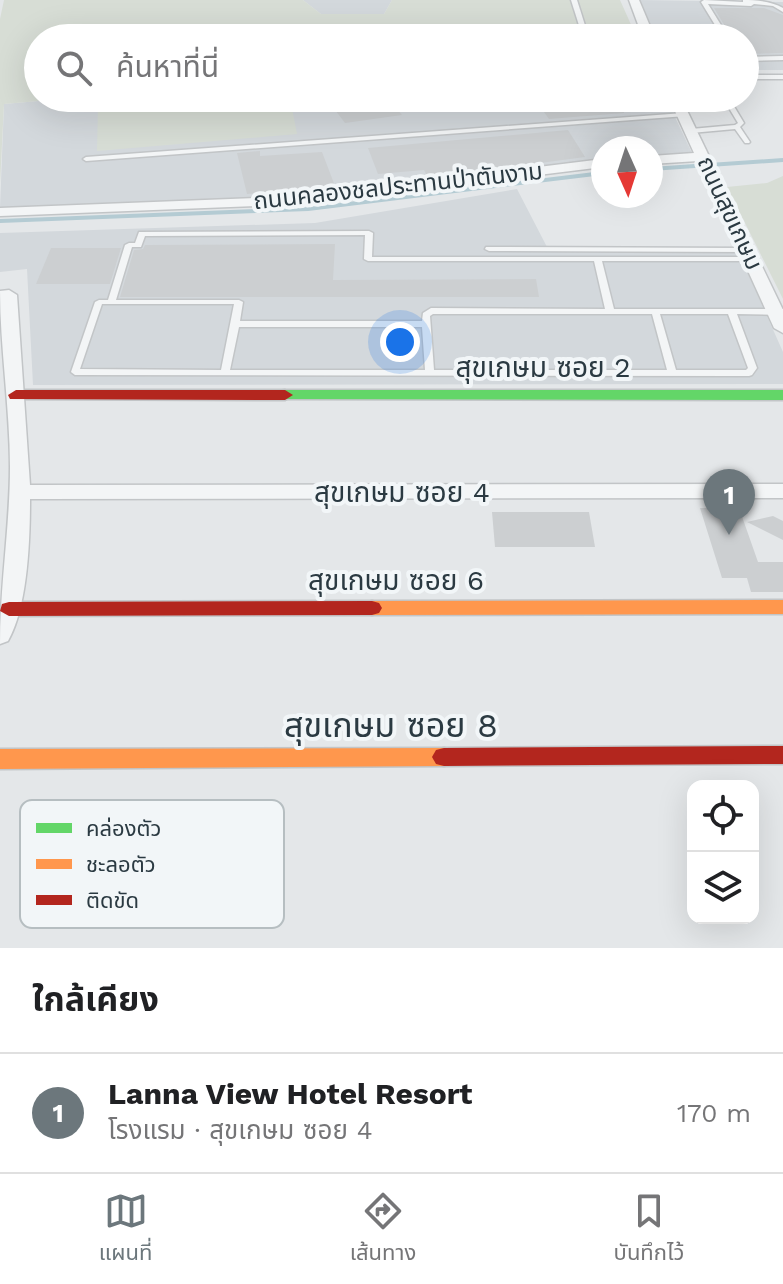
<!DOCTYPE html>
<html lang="th">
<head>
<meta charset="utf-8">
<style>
  :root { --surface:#fff; --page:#f2f2f2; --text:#202124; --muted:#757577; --line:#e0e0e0; --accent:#6c777c }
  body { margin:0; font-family:"Work Sans","Noto Sans Thai",sans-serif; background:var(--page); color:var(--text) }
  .controls { position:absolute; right:24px; bottom:24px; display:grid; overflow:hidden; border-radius:16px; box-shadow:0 8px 32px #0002 }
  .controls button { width:72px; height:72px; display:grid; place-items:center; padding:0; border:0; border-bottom:2px solid var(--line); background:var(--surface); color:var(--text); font:40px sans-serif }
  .compass { position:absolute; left:591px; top:136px; width:72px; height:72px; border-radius:50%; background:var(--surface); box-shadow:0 8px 32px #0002; rotate:177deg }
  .you { position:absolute; left:400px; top:342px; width:28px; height:28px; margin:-20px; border:6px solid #fff; border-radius:50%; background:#1a73e8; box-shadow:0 0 0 12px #1a73e833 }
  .badge { display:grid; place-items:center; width:52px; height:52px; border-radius:50%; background:var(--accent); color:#fff; font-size:26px; font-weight:700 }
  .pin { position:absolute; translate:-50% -66px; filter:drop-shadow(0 2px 4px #0008) }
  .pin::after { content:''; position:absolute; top:42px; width:28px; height:24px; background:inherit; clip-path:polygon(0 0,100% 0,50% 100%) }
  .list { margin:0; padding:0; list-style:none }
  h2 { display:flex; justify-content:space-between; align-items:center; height:104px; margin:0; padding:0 32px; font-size:34px }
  h2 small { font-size:26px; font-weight:400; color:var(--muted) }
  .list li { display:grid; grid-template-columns:52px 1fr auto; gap:24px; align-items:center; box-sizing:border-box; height:120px; padding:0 32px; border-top:2px solid var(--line) }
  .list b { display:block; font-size:30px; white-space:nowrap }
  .list p { margin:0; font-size:26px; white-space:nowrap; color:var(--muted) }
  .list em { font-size:26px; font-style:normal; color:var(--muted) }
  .icon { flex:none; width:44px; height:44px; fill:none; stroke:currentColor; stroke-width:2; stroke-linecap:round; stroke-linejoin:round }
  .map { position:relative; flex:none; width:783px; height:948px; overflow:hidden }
  .search { position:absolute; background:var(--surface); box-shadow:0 8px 32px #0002; left:24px; right:24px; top:24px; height:88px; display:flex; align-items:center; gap:20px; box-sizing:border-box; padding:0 28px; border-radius:44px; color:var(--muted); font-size:30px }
  .sheet { height:224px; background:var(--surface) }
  nav { display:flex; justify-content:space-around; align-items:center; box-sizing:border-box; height:112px; border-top:2px solid var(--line); background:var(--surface); font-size:22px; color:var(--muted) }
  nav a { display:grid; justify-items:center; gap:4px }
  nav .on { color:var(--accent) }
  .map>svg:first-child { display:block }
</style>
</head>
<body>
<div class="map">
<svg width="783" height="948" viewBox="0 0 783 948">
  <rect width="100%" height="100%" fill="#e4e7e9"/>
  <g fill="#d3d8dc">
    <path d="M303,0H392L384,14H321Z"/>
    <path d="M637,0L783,2V70H745V38H652Z"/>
    <path d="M73,98H666L692,153L651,156V148H603V160L294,199L0,208L4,104Z"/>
    <path d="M517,189L547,247H736L783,352V384L33,385L27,269L0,272V233L315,223Z"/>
  </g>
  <g fill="#d7ddd5">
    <path d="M4,0H303L321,14H384L392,0H620L637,38H38V98H73L4,104L0,184V19Z"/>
    <path d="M184,98H290L297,134L97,151L98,106Z"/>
    <path d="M783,176V299L727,187L767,183Z"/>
  </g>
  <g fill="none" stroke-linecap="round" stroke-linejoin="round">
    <g stroke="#b4cbd3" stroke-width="4">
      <path d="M651,169L783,160"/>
      <path d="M0,221L308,209L603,173"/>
    </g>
  </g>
  <g fill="#cccfd1">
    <path d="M714,8H764L783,15V53L745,54V38H732Z"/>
    <path d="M326,98H387L402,115L345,123Z"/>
    <path d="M534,98H624V113L549,119Z"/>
    <path d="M568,130L585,157L428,178L424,170L378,174L368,148Z"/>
    <path d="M260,151V156L322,152L335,186L247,194L237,153Z"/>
    <path d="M335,244L333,280L536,279L539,297H120L134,250L143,249L145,245Z"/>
    <path d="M51,248H121L110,284H36Z"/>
    <path d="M700,508H739L758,562H783V592H751L747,578H722Z"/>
    <path d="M492,512H589L595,547H495Z"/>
    <path d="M773,516L783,521V540L747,522Z"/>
  </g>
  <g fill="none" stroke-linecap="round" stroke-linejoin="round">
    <defs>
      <g id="lane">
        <path d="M571,0H577L589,38H583Z"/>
        <path d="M704,0L743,2V0C756,0 771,1 783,8V12L773,6L754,4L751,6L708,4L729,38H723L701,2Z"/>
        <path d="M783,56V60L745,61V57Z"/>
        <rect x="745" y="75" width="38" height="4"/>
        <path d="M723,98H729L744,123L740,127L750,142L749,143H745L735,129L691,133L688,131L691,129L735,125L738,123Z"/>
        <path d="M684,113L687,115L686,116L86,161L83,159L86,157Z"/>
        <path d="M369,231L373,233L372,257H754V261H602L614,309H783V315L737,314L757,368L752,375L749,376L75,375L71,372L95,302L99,300H108L125,245L129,243H135L139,232ZM365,235L364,259L368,261H594L605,309L431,308L423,313L422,321H240L243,302L239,300H116L132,247H141L145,236ZM102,304H234L221,370L80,369ZM433,314H652L667,370H434L430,316ZM660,314H728L748,368L746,370H676ZM239,327H422L425,370H230Z"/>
        <path d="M486,247L747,248L751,250L747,252L489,251L485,249Z"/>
      </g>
      <g id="street">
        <path d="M629,0H639L655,38H643Z"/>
        <path d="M669,98H681L783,310V333L774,328L698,161L651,164V156L694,153Z"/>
        <path d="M603,159V167L304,204L0,216V208L304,196Z"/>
        <path d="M9,290L17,295L30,485L783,484V498L30,499C30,539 28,606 8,641L0,644C0,584 10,526 10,467C10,409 0,347 0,291Z"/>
      </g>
      <path id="fast" d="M285,390H783V400L279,399L277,395L279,391Z"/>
      <g id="slow">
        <path d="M783,600V614L372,615L365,613L362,608L365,603L372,601Z"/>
        <path d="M444,748L452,750L456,757L452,764L444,766L0,769V749Z"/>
      </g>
      <g id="jam">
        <path d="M16,390H285L293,395L285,400L10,399L8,395Z"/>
        <path d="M372,601L379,603L382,608L379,613L372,615L9,616L0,611L2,604L9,602Z"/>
        <path d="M783,746V764L444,766L436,764L432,757L436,750L444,748Z"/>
      </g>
    </defs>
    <use href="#lane" stroke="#c2c5c7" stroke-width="3"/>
    <use href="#street" stroke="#c2c5c7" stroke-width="3"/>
    <use href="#fast" stroke="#c2c5c7" stroke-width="3"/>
    <use href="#slow" stroke="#c2c5c7" stroke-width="3"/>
    <use href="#jam" stroke="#c2c5c7" stroke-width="3"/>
    <use href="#lane" fill="#f3f5f6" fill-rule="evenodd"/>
    <use href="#street" fill="#f3f5f6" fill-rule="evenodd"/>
    <use href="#fast" fill="#63d668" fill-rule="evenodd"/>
    <use href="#slow" fill="#ff974d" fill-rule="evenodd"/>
    <use href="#jam" fill="#b3261e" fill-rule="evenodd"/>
  </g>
  <g text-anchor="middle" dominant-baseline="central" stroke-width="8" stroke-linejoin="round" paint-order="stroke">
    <g font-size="24" fill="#2b3a42" stroke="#f2f6f8">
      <text transform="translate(398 186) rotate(-6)">ถนนคลองชลประทานป่าตันงาม</text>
      <text transform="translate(730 213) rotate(65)">ถนนสุขเกษม</text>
    </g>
    <g font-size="28" fill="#2b3a42" stroke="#f2f6f8">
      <text x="543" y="367">สุขเกษม ซอย 2</text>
      <text x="402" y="492">สุขเกษม ซอย 4</text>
      <text x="396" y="580">สุขเกษม ซอย 6</text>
    </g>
    <g font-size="34" fill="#2b3a42" stroke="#f2f6f8">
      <text x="391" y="725">สุขเกษม ซอย 8</text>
    </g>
  </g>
  <rect x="20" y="800" width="264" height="128" rx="12" fill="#f2f6f8" stroke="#b6bec1" stroke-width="2"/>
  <rect x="36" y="823" width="36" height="10" fill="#63d668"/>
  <rect x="36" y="859" width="36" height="10" fill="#ff974d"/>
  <rect x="36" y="895" width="36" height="10" fill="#b3261e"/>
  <g font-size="22" fill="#2b3a42">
    <text x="86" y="836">คล่องตัว</text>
    <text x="86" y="872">ชะลอตัว</text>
    <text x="86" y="908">ติดขัด</text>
  </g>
</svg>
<div class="controls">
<button><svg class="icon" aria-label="locate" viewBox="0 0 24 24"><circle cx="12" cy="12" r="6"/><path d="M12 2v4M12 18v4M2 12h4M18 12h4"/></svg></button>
<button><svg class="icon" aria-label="layers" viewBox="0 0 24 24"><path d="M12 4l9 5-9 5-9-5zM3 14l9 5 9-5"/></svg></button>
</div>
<svg class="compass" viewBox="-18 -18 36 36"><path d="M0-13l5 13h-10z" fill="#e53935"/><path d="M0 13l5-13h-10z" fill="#757577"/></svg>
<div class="you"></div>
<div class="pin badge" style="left:729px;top:535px">1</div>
<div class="search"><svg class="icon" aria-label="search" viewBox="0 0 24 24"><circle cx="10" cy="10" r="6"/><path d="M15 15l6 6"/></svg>ค้นหาที่นี่</div>
</div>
<section class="sheet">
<h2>ใกล้เคียง<small></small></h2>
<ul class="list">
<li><span class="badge">1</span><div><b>Lanna View Hotel Resort</b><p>โรงแรม · สุขเกษม ซอย 4</p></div><em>170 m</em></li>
</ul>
</section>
<nav>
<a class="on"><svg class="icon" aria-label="map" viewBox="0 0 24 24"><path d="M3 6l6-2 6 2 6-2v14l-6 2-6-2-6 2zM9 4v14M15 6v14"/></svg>แผนที่</a>
<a><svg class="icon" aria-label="directions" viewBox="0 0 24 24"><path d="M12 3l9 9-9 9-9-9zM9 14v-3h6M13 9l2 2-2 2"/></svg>เส้นทาง</a>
<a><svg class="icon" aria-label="saved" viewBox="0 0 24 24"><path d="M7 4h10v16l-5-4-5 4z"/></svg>บันทึกไว้</a>
</nav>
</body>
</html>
